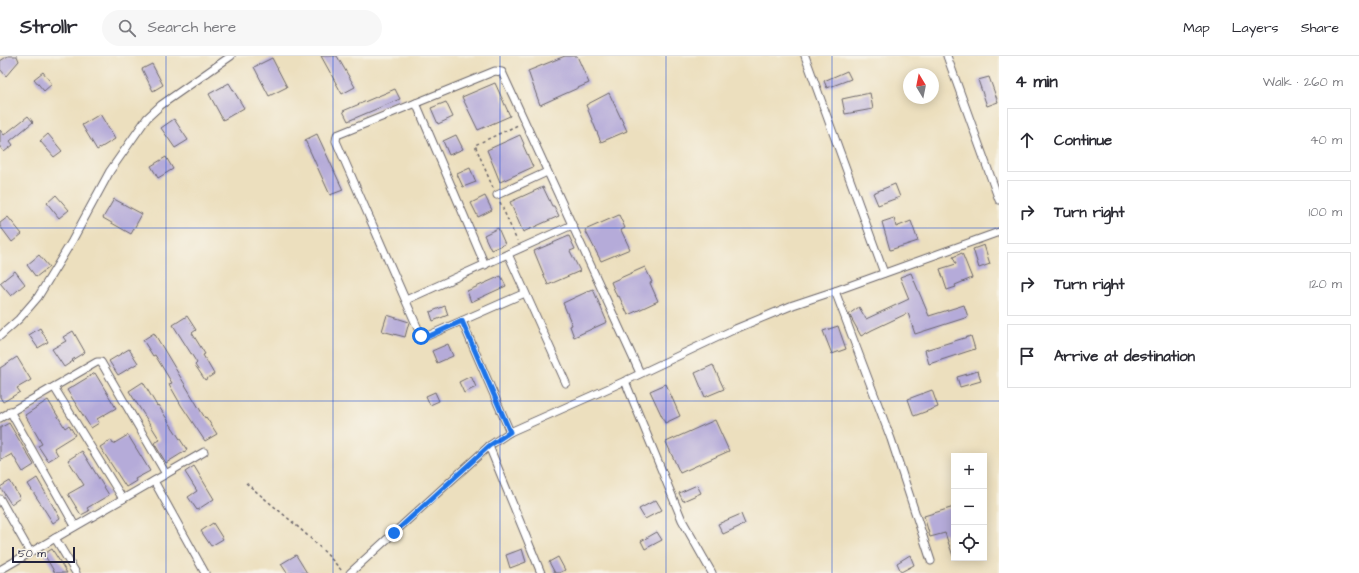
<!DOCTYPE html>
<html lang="en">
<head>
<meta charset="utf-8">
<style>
  :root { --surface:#fff; --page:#f7f7f7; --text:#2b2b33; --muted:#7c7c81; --line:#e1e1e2 }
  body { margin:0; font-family:"Architects Daughter",sans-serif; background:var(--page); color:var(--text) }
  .controls { position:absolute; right:12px; bottom:12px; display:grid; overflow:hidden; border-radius:0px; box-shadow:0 2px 10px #0003 }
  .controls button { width:36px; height:36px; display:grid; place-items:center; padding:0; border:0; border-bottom:1px solid var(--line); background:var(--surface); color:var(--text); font:20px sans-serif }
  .compass { position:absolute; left:903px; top:12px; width:36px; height:36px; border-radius:50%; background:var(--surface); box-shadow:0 2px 10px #0003; rotate:350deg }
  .scale { position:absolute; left:12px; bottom:10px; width:63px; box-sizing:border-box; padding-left:4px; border:2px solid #22223b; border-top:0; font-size:11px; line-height:14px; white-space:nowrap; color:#22223b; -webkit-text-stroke:3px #f7f3e8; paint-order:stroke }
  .stop { position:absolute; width:12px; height:12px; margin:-9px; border:3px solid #1a73e8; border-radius:50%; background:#fff }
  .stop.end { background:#1a73e8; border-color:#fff; box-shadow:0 1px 4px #0008 }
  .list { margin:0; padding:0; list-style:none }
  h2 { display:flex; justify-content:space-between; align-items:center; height:52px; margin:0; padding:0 16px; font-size:17px }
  h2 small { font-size:13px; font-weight:400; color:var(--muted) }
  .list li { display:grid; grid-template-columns:26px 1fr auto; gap:12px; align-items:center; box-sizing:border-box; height:64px; margin:0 8px 8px; padding:0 8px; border:1px solid var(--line); border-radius:0px }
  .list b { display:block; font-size:15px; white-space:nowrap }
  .list em { font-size:13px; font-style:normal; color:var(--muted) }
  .icon { flex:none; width:22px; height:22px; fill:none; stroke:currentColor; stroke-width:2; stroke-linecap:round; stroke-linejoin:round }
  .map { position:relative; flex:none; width:999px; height:517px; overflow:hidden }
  header { display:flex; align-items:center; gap:24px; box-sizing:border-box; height:56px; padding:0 20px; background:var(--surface); border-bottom:1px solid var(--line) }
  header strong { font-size:19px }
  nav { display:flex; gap:22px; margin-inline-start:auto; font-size:14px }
  .search { width:280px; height:36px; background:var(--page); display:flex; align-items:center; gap:10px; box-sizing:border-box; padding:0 14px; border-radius:22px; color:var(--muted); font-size:15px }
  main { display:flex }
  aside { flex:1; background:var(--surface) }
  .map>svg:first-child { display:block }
</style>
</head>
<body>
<header>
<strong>Strollr</strong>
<div class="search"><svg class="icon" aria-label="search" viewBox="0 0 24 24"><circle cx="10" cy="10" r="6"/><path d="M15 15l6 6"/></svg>Search here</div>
<nav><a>Map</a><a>Layers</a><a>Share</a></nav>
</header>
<main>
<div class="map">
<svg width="999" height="517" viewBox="0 0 999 517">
  <rect width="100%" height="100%" fill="#f7f3e8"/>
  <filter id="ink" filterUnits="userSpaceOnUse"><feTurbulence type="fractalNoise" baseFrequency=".025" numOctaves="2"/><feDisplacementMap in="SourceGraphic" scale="8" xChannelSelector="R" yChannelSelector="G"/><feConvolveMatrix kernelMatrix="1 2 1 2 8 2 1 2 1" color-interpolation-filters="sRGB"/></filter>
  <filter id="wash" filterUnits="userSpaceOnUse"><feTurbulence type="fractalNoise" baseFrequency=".012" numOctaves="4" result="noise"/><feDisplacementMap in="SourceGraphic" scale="16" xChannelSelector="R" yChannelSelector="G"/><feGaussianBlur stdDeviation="0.9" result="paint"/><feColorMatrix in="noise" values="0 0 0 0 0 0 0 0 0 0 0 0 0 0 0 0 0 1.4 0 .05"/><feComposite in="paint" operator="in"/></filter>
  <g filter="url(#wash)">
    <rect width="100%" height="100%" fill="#ecdfbe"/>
    <g id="blocks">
      <g fill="#b5abd9">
        <path d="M8,0H17L19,5L6,20L0,13V5Z"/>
        <path d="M321,0H337L355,31L342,38Z"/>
        <path d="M565,0H577L589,27L540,49L528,15Z"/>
        <path d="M272,2L287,31L269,40L254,11Z"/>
        <path d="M152,8L163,29L153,35L142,13Z"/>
        <path d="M847,15L851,23L827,32L824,25Z"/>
        <path d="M43,16L52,28L44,35L34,23Z"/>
        <path d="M989,21L998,46L987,50L978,24Z"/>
        <path d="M229,27L244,52L223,64L209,38Z"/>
        <path d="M495,27L510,60L478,74L462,41Z"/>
        <path d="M395,33L400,43L348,65L343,55Z"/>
        <path d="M609,37L627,75L601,86L586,49Z"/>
        <path d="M870,37L873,53L845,58L842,43Z"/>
        <path d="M446,46L453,61L438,68L431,52Z"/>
        <path d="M100,58L115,83L97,94L82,69Z"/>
        <path d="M28,60L33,66L10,85L13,89L4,96L0,91V74L4,79Z"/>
        <path d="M174,63L188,84L175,92L161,72Z"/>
        <path d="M48,78L62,95L54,101L40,85Z"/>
        <path d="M317,78L343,134L330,139L305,84Z"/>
        <path d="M456,79L463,93L449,99L443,85Z"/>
        <path d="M520,79L524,88L523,89L533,111L500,126L487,94Z"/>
        <path d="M166,101L173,113L158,122L151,110Z"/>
        <path d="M470,112L476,126L463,131L457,118Z"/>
        <path d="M895,128L900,141L878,149L873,137Z"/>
        <path d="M543,131L552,150H554L559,160L523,176L510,146Z"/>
        <path d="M56,139L69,154L59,162L47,147Z"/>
        <path d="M485,140L492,154L478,161L471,147Z"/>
        <path d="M114,143L142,158L131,178L103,162Z"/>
        <path d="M619,159L625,172L621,174L630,193L601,205L585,174Z"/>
        <path d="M8,161L22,178L12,186L0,170V167Z"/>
        <path d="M894,162L896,171L911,165L918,185L890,194L882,166Z"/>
        <path d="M498,172L505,188L491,194L484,179Z"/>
        <path d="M569,180L575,193L570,195L580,215L548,229L534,195Z"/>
        <path d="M984,189L990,208L979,212L973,193Z"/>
        <path d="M962,197L972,222L955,229L956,231L947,234L940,213L956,208L953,201Z"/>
        <path d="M39,199L49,211L36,221L27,209Z"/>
        <path d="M645,211L652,226L650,227L658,245L628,259L619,240L617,241L611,226Z"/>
        <path d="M15,215L25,228L11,240L0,227Z"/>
        <path d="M911,217L929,260L964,249L968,261L915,278L908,257L872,274L861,280L849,258L859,251L866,263L909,243L900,221Z"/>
        <path d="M501,220L506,230L471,246L467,235Z"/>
        <path d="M593,233L607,266L574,281L570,270L572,269L563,247Z"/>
        <path d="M445,250L448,259L433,265L430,256Z"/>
        <path d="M387,259L409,266L405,281L382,275Z"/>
        <path d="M187,260L196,274L192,277L205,298L203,299L214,318L205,324L195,309L197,307L173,269Z"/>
        <path d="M838,270L846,293L832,298L823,275Z"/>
        <path d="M40,272L48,286L38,292L29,279Z"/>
        <path d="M73,275L85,296L72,304L73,305L64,311L52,293L66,285L63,281Z"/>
        <path d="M154,277L205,362L206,361L217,378L205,385L181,349L169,328L172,327L155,299L153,300L143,284Z"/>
        <path d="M971,280L975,293L929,308L925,294Z"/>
        <path d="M448,288L453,300L437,307L432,295Z"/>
        <path d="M129,293L138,307L118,319L109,305Z"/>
        <path d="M17,301L31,324L17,332L20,336L3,346L0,341V312Z"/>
        <path d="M713,309L724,333L705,341L695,317Z"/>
        <path d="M978,315L981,325L960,331L957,321Z"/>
        <path d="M95,317L116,352L97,363L99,367L91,372L67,334Z"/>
        <path d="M471,320L476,331L464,337L459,326Z"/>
        <path d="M143,326L157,350L158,349L187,394L166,407L154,387L160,384L129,335Z"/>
        <path d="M666,328L680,360L665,367L650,335Z"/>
        <path d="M932,334L938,351L914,360L908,343Z"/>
        <path d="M435,336L439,345L430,349L426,340Z"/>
        <path d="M48,344L65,372L69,369L75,379L54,392L58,399L48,405L38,390L42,388L25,359Z"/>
        <path d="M715,364L729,395L680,417L666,386Z"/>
        <path d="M9,367L34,409L23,416L12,398L0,405V372Z"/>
        <path d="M128,379L150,415L135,423L136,425L126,431L100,391L111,384L113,388Z"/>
        <path d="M82,395L109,439L87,452L89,455L81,459L68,438L84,429L68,404Z"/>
        <path d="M194,410L214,443L197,454L188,441L197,435L185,416Z"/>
        <path d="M37,422L60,462L53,467L28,428Z"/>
        <path d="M10,425L20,442L11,448L0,431Z"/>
        <path d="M697,429L701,437L683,445L679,437Z"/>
        <path d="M656,444L662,454L645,463L639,453Z"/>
        <path d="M954,451V500H953L945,477L930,481L924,460Z"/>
        <path d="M741,458L745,468L723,478L718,468Z"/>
        <path d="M213,467L223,483L211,490L201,475Z"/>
        <path d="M657,476L662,484L645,493L641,485Z"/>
        <path d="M52,493L67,517H55L44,498Z"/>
        <path d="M522,493L526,506L510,512L506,499Z"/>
        <path d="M296,499L307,517H287L281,508Z"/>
        <path d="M910,499L914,509L901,516L897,507Z"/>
        <path d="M558,501L565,514L559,517H555L549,506Z"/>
      </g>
    </g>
  </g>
  <g filter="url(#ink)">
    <use href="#blocks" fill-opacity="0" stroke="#696469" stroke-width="1"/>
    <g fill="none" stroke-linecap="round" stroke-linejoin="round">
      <defs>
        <g id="street">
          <path d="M805,0L884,217"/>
          <path d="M947,0L999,144"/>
          <path d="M416,47L485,209"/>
          <path d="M497,139L547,116"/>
          <path d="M508,198L566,327"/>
          <path d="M835,235L891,383L931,505"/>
          <path d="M525,237L425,281L422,282L336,85L337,79L495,15L502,16L640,317"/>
          <path d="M406,244L572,169"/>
          <path d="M462,265L510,376"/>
          <path d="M0,280L19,263L38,241L72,185L110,115L147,62L161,49L231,0"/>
          <path d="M625,325L682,464L712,517"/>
          <path d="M54,331L123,443"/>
          <path d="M10,355L75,470"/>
          <path d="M0,362L97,306H101L166,418"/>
          <path d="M489,390L541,517"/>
          <path d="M154,425L205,517"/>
          <path d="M0,443L30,496"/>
          <path d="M55,482L76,517"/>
          <path d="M0,514L204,396"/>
          <path d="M350,517L489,390L510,376L625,325L733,274L793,249L835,235L999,176"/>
        </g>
      </defs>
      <use href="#street" stroke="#696469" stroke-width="9"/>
      <g stroke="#696469" stroke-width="1.5" stroke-dasharray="3 3" stroke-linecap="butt">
        <path d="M493,132L475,89L518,69"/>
        <path d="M500,146L517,185"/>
        <path d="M246,427C279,455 314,482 342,515"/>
      </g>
      <use href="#street" stroke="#fff" stroke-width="7"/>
    </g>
  </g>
  <g fill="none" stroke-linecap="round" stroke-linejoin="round" filter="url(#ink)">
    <path stroke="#1a73e8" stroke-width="5" d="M394,477L489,390L510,376L462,265L425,282L421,280"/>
  </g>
  <path fill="none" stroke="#1d4ed8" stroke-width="1" stroke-opacity="0.55" d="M166,0V517M333,0V517M500,0V517M666,0V517M832,0V517M0,172H999M0,345H999"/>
</svg>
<div class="controls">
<button>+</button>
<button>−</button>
<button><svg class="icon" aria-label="locate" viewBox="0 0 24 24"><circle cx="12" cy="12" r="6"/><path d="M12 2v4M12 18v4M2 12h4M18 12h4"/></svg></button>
</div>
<svg class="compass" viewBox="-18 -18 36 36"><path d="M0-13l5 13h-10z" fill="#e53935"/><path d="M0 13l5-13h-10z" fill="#7c7c81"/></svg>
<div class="scale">50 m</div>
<div class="stop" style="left:421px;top:280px"></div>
<div class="stop end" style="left:394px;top:477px"></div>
</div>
<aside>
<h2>4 min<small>Walk · 260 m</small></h2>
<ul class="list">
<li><svg class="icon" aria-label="ahead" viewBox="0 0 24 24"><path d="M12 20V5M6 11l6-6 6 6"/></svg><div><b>Continue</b></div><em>40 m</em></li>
<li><svg class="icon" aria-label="right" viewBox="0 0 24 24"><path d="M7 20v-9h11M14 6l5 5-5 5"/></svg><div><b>Turn right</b></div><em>100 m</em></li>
<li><svg class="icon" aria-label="right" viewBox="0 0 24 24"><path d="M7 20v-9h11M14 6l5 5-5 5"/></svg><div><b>Turn right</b></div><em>120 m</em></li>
<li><svg class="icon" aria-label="arrive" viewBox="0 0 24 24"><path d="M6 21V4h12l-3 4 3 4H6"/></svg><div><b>Arrive at destination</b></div></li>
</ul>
</aside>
</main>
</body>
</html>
